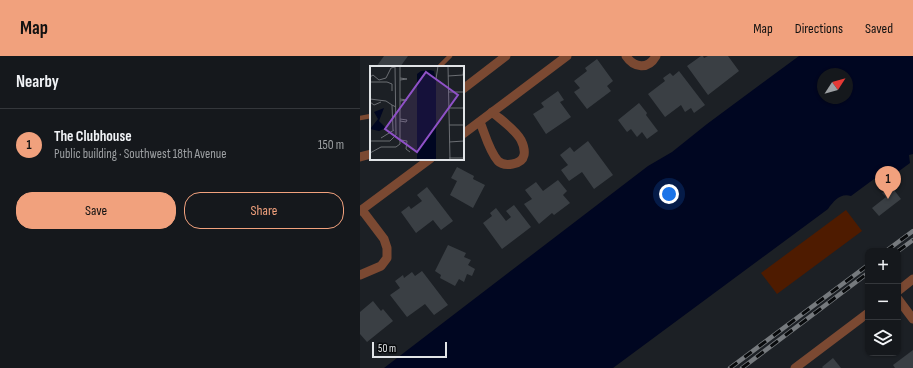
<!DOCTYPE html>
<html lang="en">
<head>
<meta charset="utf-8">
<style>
  :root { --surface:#15181c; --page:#222529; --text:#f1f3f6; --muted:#9da0a3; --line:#34373b; --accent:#f1a17d }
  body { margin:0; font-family:"Sofia Sans Condensed",sans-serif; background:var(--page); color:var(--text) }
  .controls { position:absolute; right:12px; bottom:12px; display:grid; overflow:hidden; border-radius:8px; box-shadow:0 1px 3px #0004 }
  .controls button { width:36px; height:36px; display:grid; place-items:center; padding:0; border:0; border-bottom:1px solid var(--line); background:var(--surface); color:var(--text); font:20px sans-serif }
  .compass { position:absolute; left:457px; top:12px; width:36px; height:36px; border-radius:50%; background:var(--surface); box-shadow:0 1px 3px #0004; rotate:54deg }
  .scale { position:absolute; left:12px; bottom:10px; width:75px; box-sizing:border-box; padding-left:4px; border:2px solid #e1e4e7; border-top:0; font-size:11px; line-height:14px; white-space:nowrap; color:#e1e4e7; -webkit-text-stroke:3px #080a0c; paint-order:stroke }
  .you { position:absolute; left:309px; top:138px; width:14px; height:14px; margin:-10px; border:3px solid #fff; border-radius:50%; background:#1a73e8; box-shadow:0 0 0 6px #1a73e833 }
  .badge { display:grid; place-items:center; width:26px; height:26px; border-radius:50%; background:var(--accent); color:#111; font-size:13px; font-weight:700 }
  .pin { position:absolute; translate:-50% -33px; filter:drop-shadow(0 1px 2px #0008) }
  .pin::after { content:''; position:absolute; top:21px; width:14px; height:12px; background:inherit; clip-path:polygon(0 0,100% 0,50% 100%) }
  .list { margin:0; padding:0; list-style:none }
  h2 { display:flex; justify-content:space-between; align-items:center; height:52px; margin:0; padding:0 16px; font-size:17px }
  h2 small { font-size:13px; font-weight:400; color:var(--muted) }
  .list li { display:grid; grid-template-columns:26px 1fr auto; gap:12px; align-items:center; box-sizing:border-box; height:72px; padding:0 16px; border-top:1px solid var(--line) }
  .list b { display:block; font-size:15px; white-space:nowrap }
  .list p { margin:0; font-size:13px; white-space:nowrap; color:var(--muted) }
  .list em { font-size:13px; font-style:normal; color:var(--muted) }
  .actions { display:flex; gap:8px; padding:12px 16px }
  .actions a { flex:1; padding:9px 0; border:1px solid var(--accent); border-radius:16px; text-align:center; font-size:14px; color:var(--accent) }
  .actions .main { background:var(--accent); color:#111 }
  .icon { flex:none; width:22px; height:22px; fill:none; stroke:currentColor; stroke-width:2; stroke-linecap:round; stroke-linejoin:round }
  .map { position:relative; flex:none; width:553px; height:312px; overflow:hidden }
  header { display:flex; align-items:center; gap:24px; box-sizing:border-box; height:56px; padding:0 20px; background:var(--accent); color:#111 }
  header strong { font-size:19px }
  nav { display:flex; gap:22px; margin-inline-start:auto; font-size:14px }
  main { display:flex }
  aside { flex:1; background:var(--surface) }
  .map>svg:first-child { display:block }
</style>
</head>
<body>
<header>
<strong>Map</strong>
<nav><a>Map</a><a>Directions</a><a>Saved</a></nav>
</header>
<main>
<aside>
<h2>Nearby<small></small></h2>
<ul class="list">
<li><span class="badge">1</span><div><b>The Clubhouse</b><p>Public building · Southwest 18th Avenue</p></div><em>150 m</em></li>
</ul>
<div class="actions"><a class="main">Save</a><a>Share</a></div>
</aside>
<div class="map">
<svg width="553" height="312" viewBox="0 0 553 312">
  <rect width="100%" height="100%" fill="#1c2025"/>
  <path fill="#4e1b00" d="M486,154L502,175L417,238L401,217Z"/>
  <path fill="#000621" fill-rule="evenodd" d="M439,0H553V98L549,99L550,107L531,121L514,123L491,140C480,137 474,145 468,153L253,312H24L288,110L312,96L347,68ZM463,18H487V42H463Z"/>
  <g fill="#3a3f44">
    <path d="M24,0H48L40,11H16Z"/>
    <path d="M341,0H343L344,2L348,0H368L379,15L348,39L327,10Z"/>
    <path d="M237,3L253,25L247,30L251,35L227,53L214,36L220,32L214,25L227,15L225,12Z"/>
    <path d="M319,15L345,49L334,57L331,52L325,56L321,49L305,61L288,38L305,25L303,22L310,17L313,20Z"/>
    <path d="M198,35L204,44L200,46L211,61L186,78L173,58L184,51L181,47Z"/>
    <path d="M279,47L287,57L286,59L298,75L287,83L282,76L277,81L271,73L267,76L258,64Z"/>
    <path d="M228,85L253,119L234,133L222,116L209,125L201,114L208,109L200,99L210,91L214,96Z"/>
    <path d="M97,111L114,120L113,123L125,129L113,152L90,139L97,125L91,122Z"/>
    <path d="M198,124L207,135L203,139L210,147L194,159L192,157L179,168L164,148L172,143L165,134L176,126L183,135Z"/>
    <path d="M531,130L541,143L519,160L512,152L526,141L522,137Z"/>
    <path d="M67,131L93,165L81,174L73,164L56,177L41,156L49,150L51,153L62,145L57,139Z"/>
    <path d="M154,149L171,171L142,193L123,167L132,160L130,157L136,152L146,165L151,161L146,155Z"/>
    <path d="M88,189L106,197L104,201L111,204L108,209L115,213L112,220L107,218L104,226L99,223L95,230L80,222L81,219L75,215Z"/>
    <path d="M62,215L88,249L74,259L65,248L47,261L30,239L40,232L35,225L43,219L44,222L52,216L55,220Z"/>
    <path d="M13,245L21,255L23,253L33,265L7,286L0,278V256Z"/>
    <path d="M553,294V312H535L533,309Z"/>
    <path d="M473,302L481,312H463L462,311Z"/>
  </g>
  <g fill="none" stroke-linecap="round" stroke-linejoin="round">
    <g stroke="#7b4932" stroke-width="4.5">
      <path d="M79,11L90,0"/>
      <path d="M0,62L11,60"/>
    </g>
    <g stroke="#7b4932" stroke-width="9">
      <path d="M266,0C274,12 288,14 296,0"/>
      <path d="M103,33L146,0"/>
      <path d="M120,66C125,78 129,95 138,105C144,111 162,109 164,99C165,94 163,88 161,84C156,74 141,64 132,56"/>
      <path d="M103,78L207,0"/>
      <path d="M0,101L11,98"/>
      <path d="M0,155L70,103"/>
      <path d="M0,219L21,210L27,202V192L24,183L2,154"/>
      <path d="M538,235L553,223"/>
      <path d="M538,243L553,263"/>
      <path d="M435,312L508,257"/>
    </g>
    <defs>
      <g id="rail">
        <path d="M526,195L553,175"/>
        <path d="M538,195L553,184"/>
        <path d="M370,312L508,209"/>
        <path d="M382,312L508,217"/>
      </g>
    </defs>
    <use href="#rail" stroke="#767a7e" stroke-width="4.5"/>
    <use href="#rail" stroke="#080a0c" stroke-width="3" stroke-dasharray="9" stroke-linecap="butt"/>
  </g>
  <g transform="translate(10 10)">
    <rect width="94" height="94" fill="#1c2025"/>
    <path d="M60,4L64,5L66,15V94H47V8L51,5ZM14,42L9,55L16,62L9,65L0,63L8,53L4,46Z" fill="#000621"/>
    <path fill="none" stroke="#6b6e73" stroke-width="1" d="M78,0L80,94M78,10L93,9L94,0M0,11L3,9L9,14L16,12L21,2L25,1M30,12L37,13L30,14M66,13L68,0M0,16H17L22,18V25M79,26H94M0,33L16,35L22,39M30,33L37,34L30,35M0,36L4,39L11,36M79,42H94M30,53L37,54L36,56L30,55M79,59H94M23,64L22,39L26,41M11,72L24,64M31,74L37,75L36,83L40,86M0,75H20L26,69L25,0M79,76L94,75M0,87L11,81H26L30,78V0M79,92H94"/>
    <path fill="#8f51c7" fill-opacity="0.15" stroke="#8f51c7" stroke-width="2" d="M56,6L88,29L47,86L15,63Z"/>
    <rect width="94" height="94" fill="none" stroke="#e1e4e7" stroke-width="2"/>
  </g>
</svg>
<div class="controls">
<button>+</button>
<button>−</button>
<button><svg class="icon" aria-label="layers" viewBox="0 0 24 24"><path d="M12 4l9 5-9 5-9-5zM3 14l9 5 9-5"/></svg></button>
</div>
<svg class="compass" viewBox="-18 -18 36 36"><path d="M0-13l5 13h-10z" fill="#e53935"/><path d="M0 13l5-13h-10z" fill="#9da0a3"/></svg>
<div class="scale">50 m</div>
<div class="you"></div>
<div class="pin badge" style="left:528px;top:143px">1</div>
</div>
</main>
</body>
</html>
